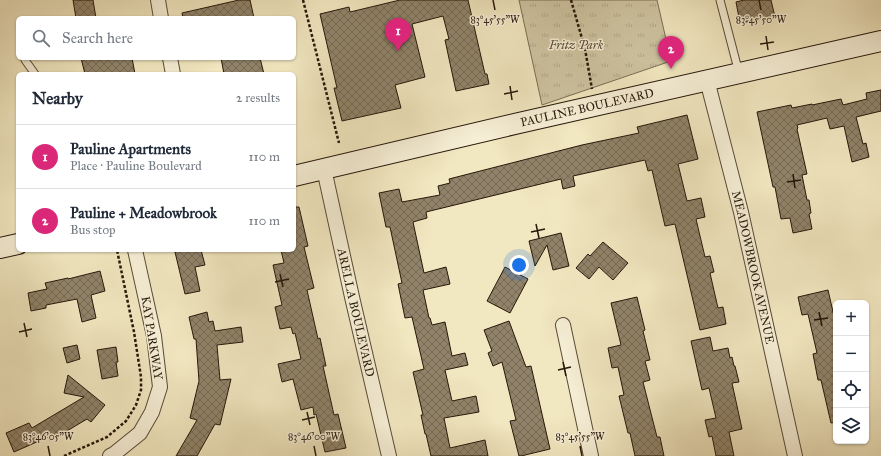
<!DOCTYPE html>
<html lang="en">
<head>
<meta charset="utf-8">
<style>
  :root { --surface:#fff; --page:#f2f2f3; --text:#1f2937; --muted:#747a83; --line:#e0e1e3; --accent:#db2777 }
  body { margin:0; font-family:"IM FELL Great Primer",serif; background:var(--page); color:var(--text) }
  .controls { position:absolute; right:12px; bottom:12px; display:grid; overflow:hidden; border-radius:6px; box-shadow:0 1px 3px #0004 }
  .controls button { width:36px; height:36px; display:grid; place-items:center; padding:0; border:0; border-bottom:1px solid var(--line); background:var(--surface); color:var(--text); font:20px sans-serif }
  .you { position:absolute; left:519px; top:265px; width:14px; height:14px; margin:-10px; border:3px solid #fff; border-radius:50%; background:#1a73e8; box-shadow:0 0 0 6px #1a73e833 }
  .badge { display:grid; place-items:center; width:26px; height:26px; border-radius:50%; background:var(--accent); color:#fff; font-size:13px; font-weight:700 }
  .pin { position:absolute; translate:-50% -33px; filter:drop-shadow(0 1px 2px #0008) }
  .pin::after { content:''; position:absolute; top:21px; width:14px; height:12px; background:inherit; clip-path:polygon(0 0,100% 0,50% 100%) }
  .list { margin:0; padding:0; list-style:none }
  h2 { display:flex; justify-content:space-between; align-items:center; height:52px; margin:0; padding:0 16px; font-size:17px }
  h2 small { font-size:13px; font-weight:400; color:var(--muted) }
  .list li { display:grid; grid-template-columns:26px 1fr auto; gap:12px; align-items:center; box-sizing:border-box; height:64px; padding:0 16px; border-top:1px solid var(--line) }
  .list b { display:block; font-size:15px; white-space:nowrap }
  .list p { margin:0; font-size:13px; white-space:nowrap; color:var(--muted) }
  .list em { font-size:13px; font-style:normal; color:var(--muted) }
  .icon { flex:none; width:22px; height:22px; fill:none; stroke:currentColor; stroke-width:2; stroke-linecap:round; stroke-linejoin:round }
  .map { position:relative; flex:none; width:881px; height:456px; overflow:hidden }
  .search { position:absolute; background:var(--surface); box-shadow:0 1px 3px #0004; left:16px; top:16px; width:280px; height:44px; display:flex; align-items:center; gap:10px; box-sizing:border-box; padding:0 14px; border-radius:6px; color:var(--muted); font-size:15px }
  .panel { position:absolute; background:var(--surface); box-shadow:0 1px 3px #0004; left:16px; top:72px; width:280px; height:180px; border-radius:6px }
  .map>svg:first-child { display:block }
</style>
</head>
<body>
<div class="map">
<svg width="881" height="456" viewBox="0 0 881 456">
  <defs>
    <pattern id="park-tufts" width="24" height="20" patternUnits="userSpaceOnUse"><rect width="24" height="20" fill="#cec4a1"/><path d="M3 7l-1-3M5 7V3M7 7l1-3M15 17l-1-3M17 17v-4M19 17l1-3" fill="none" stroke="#b1a889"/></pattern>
    <pattern id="building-cross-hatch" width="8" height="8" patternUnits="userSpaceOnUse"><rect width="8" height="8" fill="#908369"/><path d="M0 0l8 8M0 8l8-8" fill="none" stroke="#756a55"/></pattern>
  </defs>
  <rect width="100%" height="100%" fill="#f1e7c0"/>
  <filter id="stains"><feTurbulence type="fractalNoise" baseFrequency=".005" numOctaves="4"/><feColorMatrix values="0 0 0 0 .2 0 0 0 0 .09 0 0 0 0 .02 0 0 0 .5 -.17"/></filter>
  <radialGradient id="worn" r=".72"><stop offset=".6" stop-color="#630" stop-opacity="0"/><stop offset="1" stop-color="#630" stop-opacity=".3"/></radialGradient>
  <path fill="url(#park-tufts)" stroke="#7a6e56" d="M519,0H657L671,61L542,105Z"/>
  <g fill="url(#building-cross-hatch)" stroke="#26170a">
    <path d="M73,0H93L96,18H76Z"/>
    <path d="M239,0H250L254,18H183L182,13Z"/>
    <path d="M400,0H468L485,74H487L489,84L456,91L445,40L449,39L443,16L412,24L425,77L395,85L401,108L342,121L334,88H337L320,14L349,7L350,12Z"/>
    <path d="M744,0H771L775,17L740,23L736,2Z"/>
    <path d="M81,58H132L135,74H85Z"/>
    <path d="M221,58H260L264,74H224Z"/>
    <path d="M881,90V111L856,117L863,144L866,143L869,157L852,162L844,126L830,129L827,118L797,125L798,128L797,129L807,174L802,175L807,200H809L811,213L809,214L812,229L793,233L790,218L781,219L775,187H773L757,112L791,105L792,108L812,104V105L841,99L843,105L867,99L866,93Z"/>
    <path d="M687,115L698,159L678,164L687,201L701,198L705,217L696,219L705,257L710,256L714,272L710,273L718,308L723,307L726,324L700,330L675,224L665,226L652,170L648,171L645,160L573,176L575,186L563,189L561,179L426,212L427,218L413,222L424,273L446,267L450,284L423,290L429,318H430L432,325L445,322L452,356L465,353L468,365L445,370L452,401L476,396L479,412L444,418L450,448L485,440L488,456H431L426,434H425L421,415H423L413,372L424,369L412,317L405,318L398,284L402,283L390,227H386L379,193L399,189L402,202L440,195L438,186L450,183L449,179L582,145L639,133L637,127Z"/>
    <path d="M294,207H299L308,246L304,247L314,288L307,290L318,339L320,338L326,366H323L334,415L338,414L346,448L325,452L316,414L314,415L313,407L301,410L293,379L282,382L278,364L301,359L295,333L293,334L291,327L280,329L275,307L282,305L273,265L284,263L281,250H294Z"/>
    <path d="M561,233L569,266L553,270L547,245L535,266L529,241Z"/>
    <path d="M603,242L628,263L613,280L599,267L589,279L576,268L588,254L590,256Z"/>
    <path d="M185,250H201L205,265L195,267L200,291L185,294L175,252Z"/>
    <path d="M505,267L528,279L510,313L487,301Z"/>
    <path d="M100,271L105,291L91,295L96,318L82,322L77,299L46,305V308L31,311L28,293L47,289L45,283L68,278V279Z"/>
    <path d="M828,290L836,325V422L831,423L821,380H818L813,354L817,353L808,314L802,315L798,297Z"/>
    <path d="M637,297L645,330L643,331L650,360L645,361L650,380L643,382L657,437H660L664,456H635L630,433H628L619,396L624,395L618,367L612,368L608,348L621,345L611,303Z"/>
    <path d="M207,312L209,322L213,321L215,331L241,327L243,342L217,345L220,380L231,379L220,425L215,424L197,456H176L197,420L190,418L199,381L196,339H194L189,317Z"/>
    <path d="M509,321L526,367L531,366L550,449L521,456H519L510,421L516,420L502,362L493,366L488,353L492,351L484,330Z"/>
    <path d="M710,337L713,351L728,348L730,358L732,357L734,366H735L739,382L732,383L742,429L729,432L734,456H716L712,436L709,437L705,420L716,418L709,388L702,390L691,341Z"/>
    <path d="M77,345L80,359L67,363L63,348Z"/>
    <path d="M116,347L118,362H116L118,376L102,379L97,350Z"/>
    <path d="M68,375L105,405L91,422L87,419L50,441L48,437L14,452L6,433L29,423L32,428L84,397L64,393Z"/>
  </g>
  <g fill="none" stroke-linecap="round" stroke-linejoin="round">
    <defs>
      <g id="lane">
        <path d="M720,0L739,73"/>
        <path d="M25,60L35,74"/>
      </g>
      <g id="street">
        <path d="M158,0L161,18"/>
        <path d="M170,58L173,74"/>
        <path id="s1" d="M707,80L741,212L795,456"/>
        <path id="s2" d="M324,169L352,297L389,456"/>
        <path d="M563,325L591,456"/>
        <path d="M110,456L114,454L140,433L152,412L160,387L154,336L135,250"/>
      </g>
      <g id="secondary">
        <path id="s3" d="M294,176L519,123L881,41"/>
        <path d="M0,248L18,244"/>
      </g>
    </defs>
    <use href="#lane" stroke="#594b38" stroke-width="9"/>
    <use href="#street" stroke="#594b38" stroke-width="16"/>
    <use href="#secondary" stroke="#26170a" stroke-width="22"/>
    <g stroke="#26170a" stroke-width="2.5" stroke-dasharray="3 2" stroke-linecap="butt">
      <path d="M303,0L339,143"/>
      <path d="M571,0L585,49L592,89"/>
      <path d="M64,456L107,437L126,421L136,405L141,390V377L134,332L117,250"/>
    </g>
    <use href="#lane" stroke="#f6efd6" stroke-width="7"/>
    <use href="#street" stroke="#f6efd6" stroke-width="14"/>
    <use href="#secondary" stroke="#f6efd6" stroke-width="20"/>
  </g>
  <path fill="none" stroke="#26170a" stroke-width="1.5" d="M493,0L495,10M759,0L761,10M766,36L768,50M760,44L774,42M510,86L512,100M504,94L518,91M793,174L795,188M787,182L801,180M536,224L539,238M531,232L545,229M280,274L283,287M275,282L289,279M819,312L822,326M814,320L828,318M24,323L27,337M19,332L32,329M563,362L566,376M558,370L571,367M307,412L310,425M302,420L315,417M48,446L50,456M314,446L316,456M580,446L582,456"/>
  <g text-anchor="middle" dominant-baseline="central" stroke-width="3" stroke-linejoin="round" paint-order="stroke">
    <g font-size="12" font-style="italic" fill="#584b37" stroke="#f6efd6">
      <text x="576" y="45">Fritz Park</text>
    </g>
    <g font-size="12" fill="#26170a" stroke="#f6efd6">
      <text stroke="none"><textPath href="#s3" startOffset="301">PAULINE BOULEVARD</textPath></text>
      <text stroke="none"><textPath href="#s1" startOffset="193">MEADOWBROOK AVENUE</textPath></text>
      <text stroke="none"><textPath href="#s2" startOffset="147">ARELLA BOULEVARD</textPath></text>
      <text transform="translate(152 338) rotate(81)">KAY PARKWAY</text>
    </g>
  </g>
  <g font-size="10" text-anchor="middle" fill="#26170a" stroke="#f6efd6" stroke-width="3" stroke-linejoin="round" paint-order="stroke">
    <text x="495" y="23">83°45'55"W</text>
    <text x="761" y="23">83°45'50"W</text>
    <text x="48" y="440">83°46'05"W</text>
    <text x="314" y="440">83°46'00"W</text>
    <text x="580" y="440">83°45'55"W</text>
  </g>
  <rect width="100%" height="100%" filter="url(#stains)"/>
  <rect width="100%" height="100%" fill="url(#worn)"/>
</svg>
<div class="controls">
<button>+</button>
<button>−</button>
<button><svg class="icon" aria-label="locate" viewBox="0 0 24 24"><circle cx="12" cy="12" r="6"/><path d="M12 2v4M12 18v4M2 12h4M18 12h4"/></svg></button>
<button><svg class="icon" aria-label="layers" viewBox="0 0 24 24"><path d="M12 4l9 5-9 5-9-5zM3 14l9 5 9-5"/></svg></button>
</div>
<div class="you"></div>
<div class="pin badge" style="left:398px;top:51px">1</div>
<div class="pin badge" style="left:671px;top:69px">2</div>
<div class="search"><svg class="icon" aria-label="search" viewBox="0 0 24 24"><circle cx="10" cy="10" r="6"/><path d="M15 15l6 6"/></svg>Search here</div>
<section class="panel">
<h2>Nearby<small>2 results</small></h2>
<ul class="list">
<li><span class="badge">1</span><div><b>Pauline Apartments</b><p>Place · Pauline Boulevard</p></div><em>110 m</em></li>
<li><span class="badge">2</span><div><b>Pauline + Meadowbrook</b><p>Bus stop</p></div><em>110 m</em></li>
</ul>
</section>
</div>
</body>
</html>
